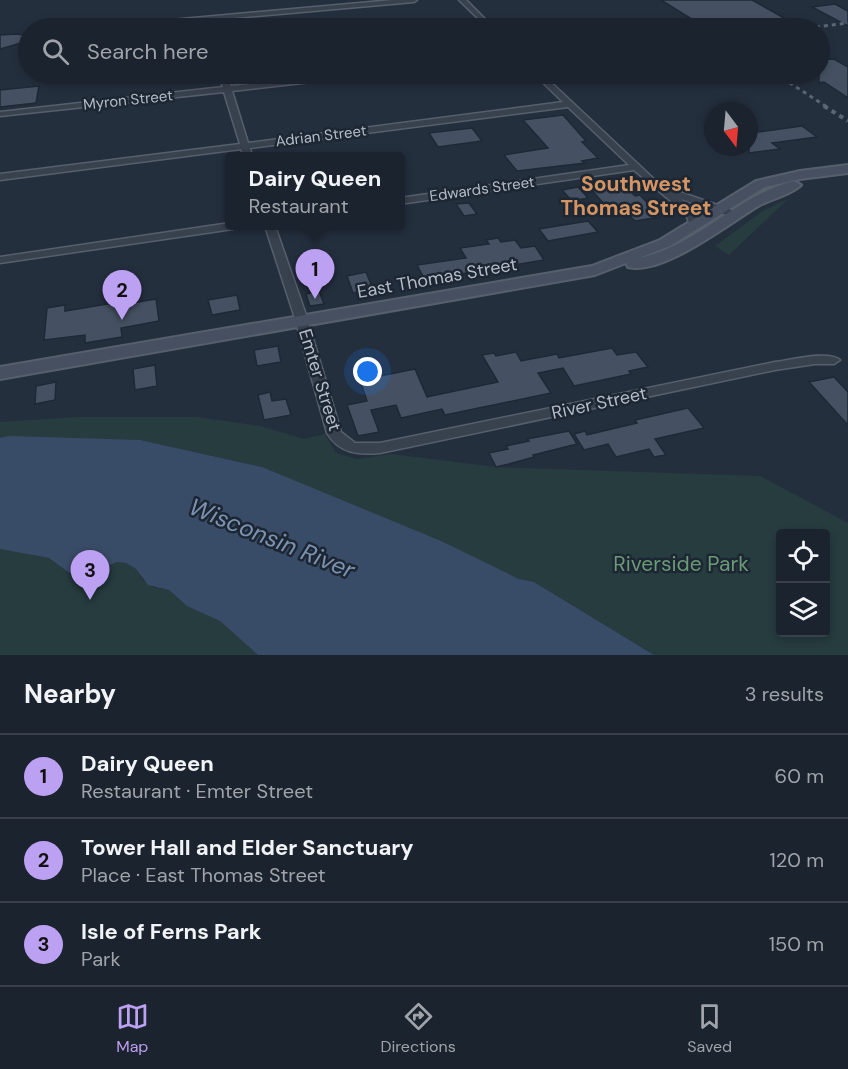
<!DOCTYPE html>
<html lang="en">
<head>
<meta charset="utf-8">
<style>
  :root { --surface:#1b232e; --page:#282f3a; --text:#f1f3f6; --muted:#a0a4aa; --line:#39404a; --accent:#bca0f2 }
  body { margin:0; font-family:"DM Sans",sans-serif; background:var(--page); color:var(--text) }
  .controls { position:absolute; right:18px; bottom:18px; display:grid; overflow:hidden; border-radius:6px; box-shadow:0 3px 9px #0003 }
  .controls button { width:54px; height:54px; display:grid; place-items:center; padding:0; border:0; border-bottom:2px solid var(--line); background:var(--surface); color:var(--text); font:30px sans-serif }
  .compass { position:absolute; left:704px; top:102px; width:54px; height:54px; border-radius:50%; background:var(--surface); box-shadow:0 3px 9px #0003; rotate:164deg }
  .you { position:absolute; left:368px; top:372px; width:21px; height:21px; margin:-15px; border:4px solid #fff; border-radius:50%; background:#1a73e8; box-shadow:0 0 0 9px #1a73e833 }
  .badge { display:grid; place-items:center; width:39px; height:39px; border-radius:50%; background:var(--accent); color:#111; font-size:20px; font-weight:700 }
  .pin { position:absolute; translate:-50% -50px; filter:drop-shadow(0 2px 3px #0008) }
  .pin::after { content:''; position:absolute; top:32px; width:21px; height:18px; background:inherit; clip-path:polygon(0 0,100% 0,50% 100%) }
  .popup { position:absolute; left:225px; top:152px; width:180px; height:78px; box-sizing:border-box; display:grid; place-content:center; border-radius:6px; background:var(--surface); filter:drop-shadow(0 2px 4px #0005); font-size:20px; white-space:nowrap; color:var(--muted) }
  .popup b { font-size:22px; color:var(--text) }
  .popup::after { content:''; position:absolute; left:50%; top:100%; margin-left:-12px; border:12px solid transparent; border-top-color:var(--surface) }
  .list { margin:0; padding:0; list-style:none }
  h2 { display:flex; justify-content:space-between; align-items:center; height:78px; margin:0; padding:0 24px; font-size:26px }
  h2 small { font-size:20px; font-weight:400; color:var(--muted) }
  .list li { display:grid; grid-template-columns:39px 1fr auto; gap:18px; align-items:center; box-sizing:border-box; height:84px; padding:0 24px; border-top:2px solid var(--line) }
  .list b { display:block; font-size:22px; white-space:nowrap }
  .list p { margin:0; font-size:20px; white-space:nowrap; color:var(--muted) }
  .list em { font-size:20px; font-style:normal; color:var(--muted) }
  .icon { flex:none; width:33px; height:33px; fill:none; stroke:currentColor; stroke-width:2; stroke-linecap:round; stroke-linejoin:round }
  .map { position:relative; flex:none; width:848px; height:655px; overflow:hidden }
  .search { position:absolute; background:var(--surface); box-shadow:0 3px 9px #0003; left:18px; right:18px; top:18px; height:66px; display:flex; align-items:center; gap:15px; box-sizing:border-box; padding:0 21px; border-radius:33px; color:var(--muted); font-size:22px }
  .sheet { height:330px; background:var(--surface) }
  nav { display:flex; justify-content:space-around; align-items:center; box-sizing:border-box; height:84px; border-top:2px solid var(--line); background:var(--surface); font-size:16px; color:var(--muted) }
  nav a { display:grid; justify-items:center; gap:3px }
  nav .on { color:var(--accent) }
  .map>svg:first-child { display:block }
</style>
</head>
<body>
<div class="map">
<svg width="848" height="655" viewBox="0 0 848 655">
  <rect width="100%" height="100%" fill="#242f3e"/>
  <g fill="#263c3f" fill-rule="evenodd">
    <path d="M788,199L729,255L715,246L764,210Z"/>
    <path d="M77,417H197L260,426L304,439L325,434L336,453L357,459L391,454L496,467L760,476L848,523V655H654L534,582L519,579L262,467L140,440L0,438V422ZM780,534H826V632H780Z"/>
    <path d="M0,549L49,558L71,574L101,570L117,562L126,563L136,569L143,580L153,587L169,590L183,603L220,621L258,655H0Z"/>
  </g>
  <path fill="#394c67" d="M9,436L140,440L262,467L441,541L519,579L534,582L654,655H258L220,621L187,606L169,590L148,585L136,569L126,563L117,562L94,572L76,575L68,572L49,558L0,549V438Z"/>
  <g fill="#455162" stroke="#1f2835" stroke-width="1.5">
    <path d="M661,0H752L793,23L761,26L764,28H706Z"/>
    <path d="M835,4L848,11V26L812,7Z"/>
    <path d="M17,34L28,36V41L0,49V35Z"/>
    <path d="M834,59L848,67V98L824,82L819,83V60Z"/>
    <path d="M39,86L36,103L0,107V90Z"/>
    <path d="M563,115L586,141L582,142L598,158L582,161L585,163L517,171L504,155L548,148L523,120Z"/>
    <path d="M749,125L758,132L802,126L817,137L772,143L780,149L749,153Z"/>
    <path d="M472,128L482,141L438,147L429,133Z"/>
    <path d="M620,181L635,196L640,195L660,217L635,221L622,208L609,210L591,189Z"/>
    <path d="M578,187L588,198L572,201L562,190Z"/>
    <path d="M469,203L477,214L464,216L456,204Z"/>
    <path d="M588,221L598,232L548,241L539,229Z"/>
    <path d="M498,238L501,242L515,240L521,248L535,246L544,260L425,280L417,265L466,258L460,248L489,244L486,240Z"/>
    <path d="M366,272L373,289L353,293L347,276Z"/>
    <path d="M319,291L324,304L310,306L306,294Z"/>
    <path d="M237,295L240,310L212,315L208,300Z"/>
    <path d="M156,299L159,321L121,328L122,337L85,343V335L44,340L47,308L65,305V311L119,302L120,305Z"/>
    <path d="M278,346L281,362L257,366L254,350Z"/>
    <path d="M612,348L617,355L636,352L648,367L629,371L631,374L574,386L563,368L538,373L551,393L445,415L442,409L401,418L396,405L371,410L379,432L358,436L347,405L367,401L360,380L415,369L427,397L498,382L482,355L494,353L496,356L516,352L521,361L557,354L559,358Z"/>
    <path d="M155,365L157,386L135,390L133,369Z"/>
    <path d="M834,377L848,392V425L809,382Z"/>
    <path d="M56,382L55,400L35,404L36,386Z"/>
    <path d="M270,392L272,401L286,399L291,415L264,420L258,395Z"/>
    <path d="M688,408L704,428L655,439L666,455L654,457L649,449L616,457L608,444L584,450L574,434L585,431L587,435L637,423L635,420Z"/>
    <path d="M569,431L577,444L533,455L534,457L509,464L496,467L489,453L508,449L506,446L529,441L527,439Z"/>
  </g>
  <g fill="none" stroke-linecap="round" stroke-linejoin="round">
    <defs>
      <g id="minor">
        <path d="M393,0H417L414,2L122,28H102L105,26Z"/>
        <path d="M459,0H466L494,28H488Z"/>
        <path d="M219,74H226L231,86L348,74H368L364,76L232,91L248,143L563,102L534,74H542L655,180L674,190L729,209L741,215L736,218L732,217L681,199L695,211L700,226L695,229L691,228L686,214L634,170L400,204V198L629,165L568,107L250,148L252,156H244L241,149L0,180V174L240,144L224,92L0,116V112L223,87Z"/>
        <path d="M230,223V226H238L233,229L0,263V257Z"/>
        <path d="M265,226H275L305,312L341,432L355,443H380L775,362C790,360 829,350 840,360L834,364H815L775,370L380,453C358,455 339,453 327,433L293,312Z"/>
      </g>
      <path id="secondary" d="M848,165V173L800,179L765,187L670,246L639,258C697,246 737,195 794,181L801,185C792,194 772,199 760,205C729,223 663,276 628,267L626,263L595,275L0,379V367L592,266L660,240L756,181L800,171Z"/>
    </defs>
    <use href="#minor" stroke="#565f6c" stroke-width="3"/>
    <use href="#secondary" stroke="#565f6c" stroke-width="4"/>
    <use href="#minor" fill="#38414e" fill-rule="evenodd"/>
    <use href="#secondary" fill="#465061" fill-rule="evenodd"/>
    <g stroke="#5a6575" stroke-width="3" stroke-dasharray="4 4" stroke-linecap="butt">
      <path d="M808,28L848,23"/>
      <path d="M776,74L827,107"/>
    </g>
    <path stroke="#5a6575" stroke-width="4" stroke-dasharray="4.5 4.5" stroke-linecap="butt" d="M824,106L848,121"/>
  </g>
  <g text-anchor="middle" dominant-baseline="central" stroke-width="5" stroke-linejoin="round" paint-order="stroke">
    <g font-size="15" fill="#b4bcc9" stroke="#1d2633">
      <text transform="translate(128 100) rotate(-6)">Myron Street</text>
      <text transform="translate(321 136) rotate(-7)">Adrian Street</text>
      <text transform="translate(482 189) rotate(-8)">Edwards Street</text>
    </g>
    <g font-size="18" fill="#b4bcc9" stroke="#1d2633">
      <text transform="translate(437 278) rotate(-10)">East Thomas Street</text>
      <text transform="translate(320 380) rotate(73)">Emter Street</text>
      <text transform="translate(599 403) rotate(-12)">River Street</text>
    </g>
    <g font-size="21" font-weight="bold" fill="#d59563" stroke="#1d2633">
      <text x="636" y="184">Southwest<tspan x="636" dy="24">Thomas Street</tspan></text>
    </g>
    <g font-size="21" fill="#6b9a76" stroke="#1d2633">
      <text x="681" y="564">Riverside Park</text>
    </g>
    <g font-size="24" font-style="italic" fill="#7c92b1" stroke="#1d2633">
      <text transform="translate(272 538) rotate(22)">Wisconsin River</text>
    </g>
  </g>
</svg>
<div class="controls">
<button><svg class="icon" aria-label="locate" viewBox="0 0 24 24"><circle cx="12" cy="12" r="6"/><path d="M12 2v4M12 18v4M2 12h4M18 12h4"/></svg></button>
<button><svg class="icon" aria-label="layers" viewBox="0 0 24 24"><path d="M12 4l9 5-9 5-9-5zM3 14l9 5 9-5"/></svg></button>
</div>
<svg class="compass" viewBox="-18 -18 36 36"><path d="M0-13l5 13h-10z" fill="#e53935"/><path d="M0 13l5-13h-10z" fill="#a0a4aa"/></svg>
<div class="you"></div>
<div class="pin badge" style="left:315px;top:299px">1</div>
<div class="popup"><b>Dairy Queen</b>Restaurant</div>
<div class="pin badge" style="left:122px;top:320px">2</div>
<div class="pin badge" style="left:90px;top:600px">3</div>
<div class="search"><svg class="icon" aria-label="search" viewBox="0 0 24 24"><circle cx="10" cy="10" r="6"/><path d="M15 15l6 6"/></svg>Search here</div>
</div>
<section class="sheet">
<h2>Nearby<small>3 results</small></h2>
<ul class="list">
<li><span class="badge">1</span><div><b>Dairy Queen</b><p>Restaurant · Emter Street</p></div><em>60 m</em></li>
<li><span class="badge">2</span><div><b>Tower Hall and Elder Sanctuary</b><p>Place · East Thomas Street</p></div><em>120 m</em></li>
<li><span class="badge">3</span><div><b>Isle of Ferns Park</b><p>Park</p></div><em>150 m</em></li>
</ul>
</section>
<nav>
<a class="on"><svg class="icon" aria-label="map" viewBox="0 0 24 24"><path d="M3 6l6-2 6 2 6-2v14l-6 2-6-2-6 2zM9 4v14M15 6v14"/></svg>Map</a>
<a><svg class="icon" aria-label="directions" viewBox="0 0 24 24"><path d="M12 3l9 9-9 9-9-9zM9 14v-3h6M13 9l2 2-2 2"/></svg>Directions</a>
<a><svg class="icon" aria-label="saved" viewBox="0 0 24 24"><path d="M7 4h10v16l-5-4-5 4z"/></svg>Saved</a>
</nav>
</body>
</html>
